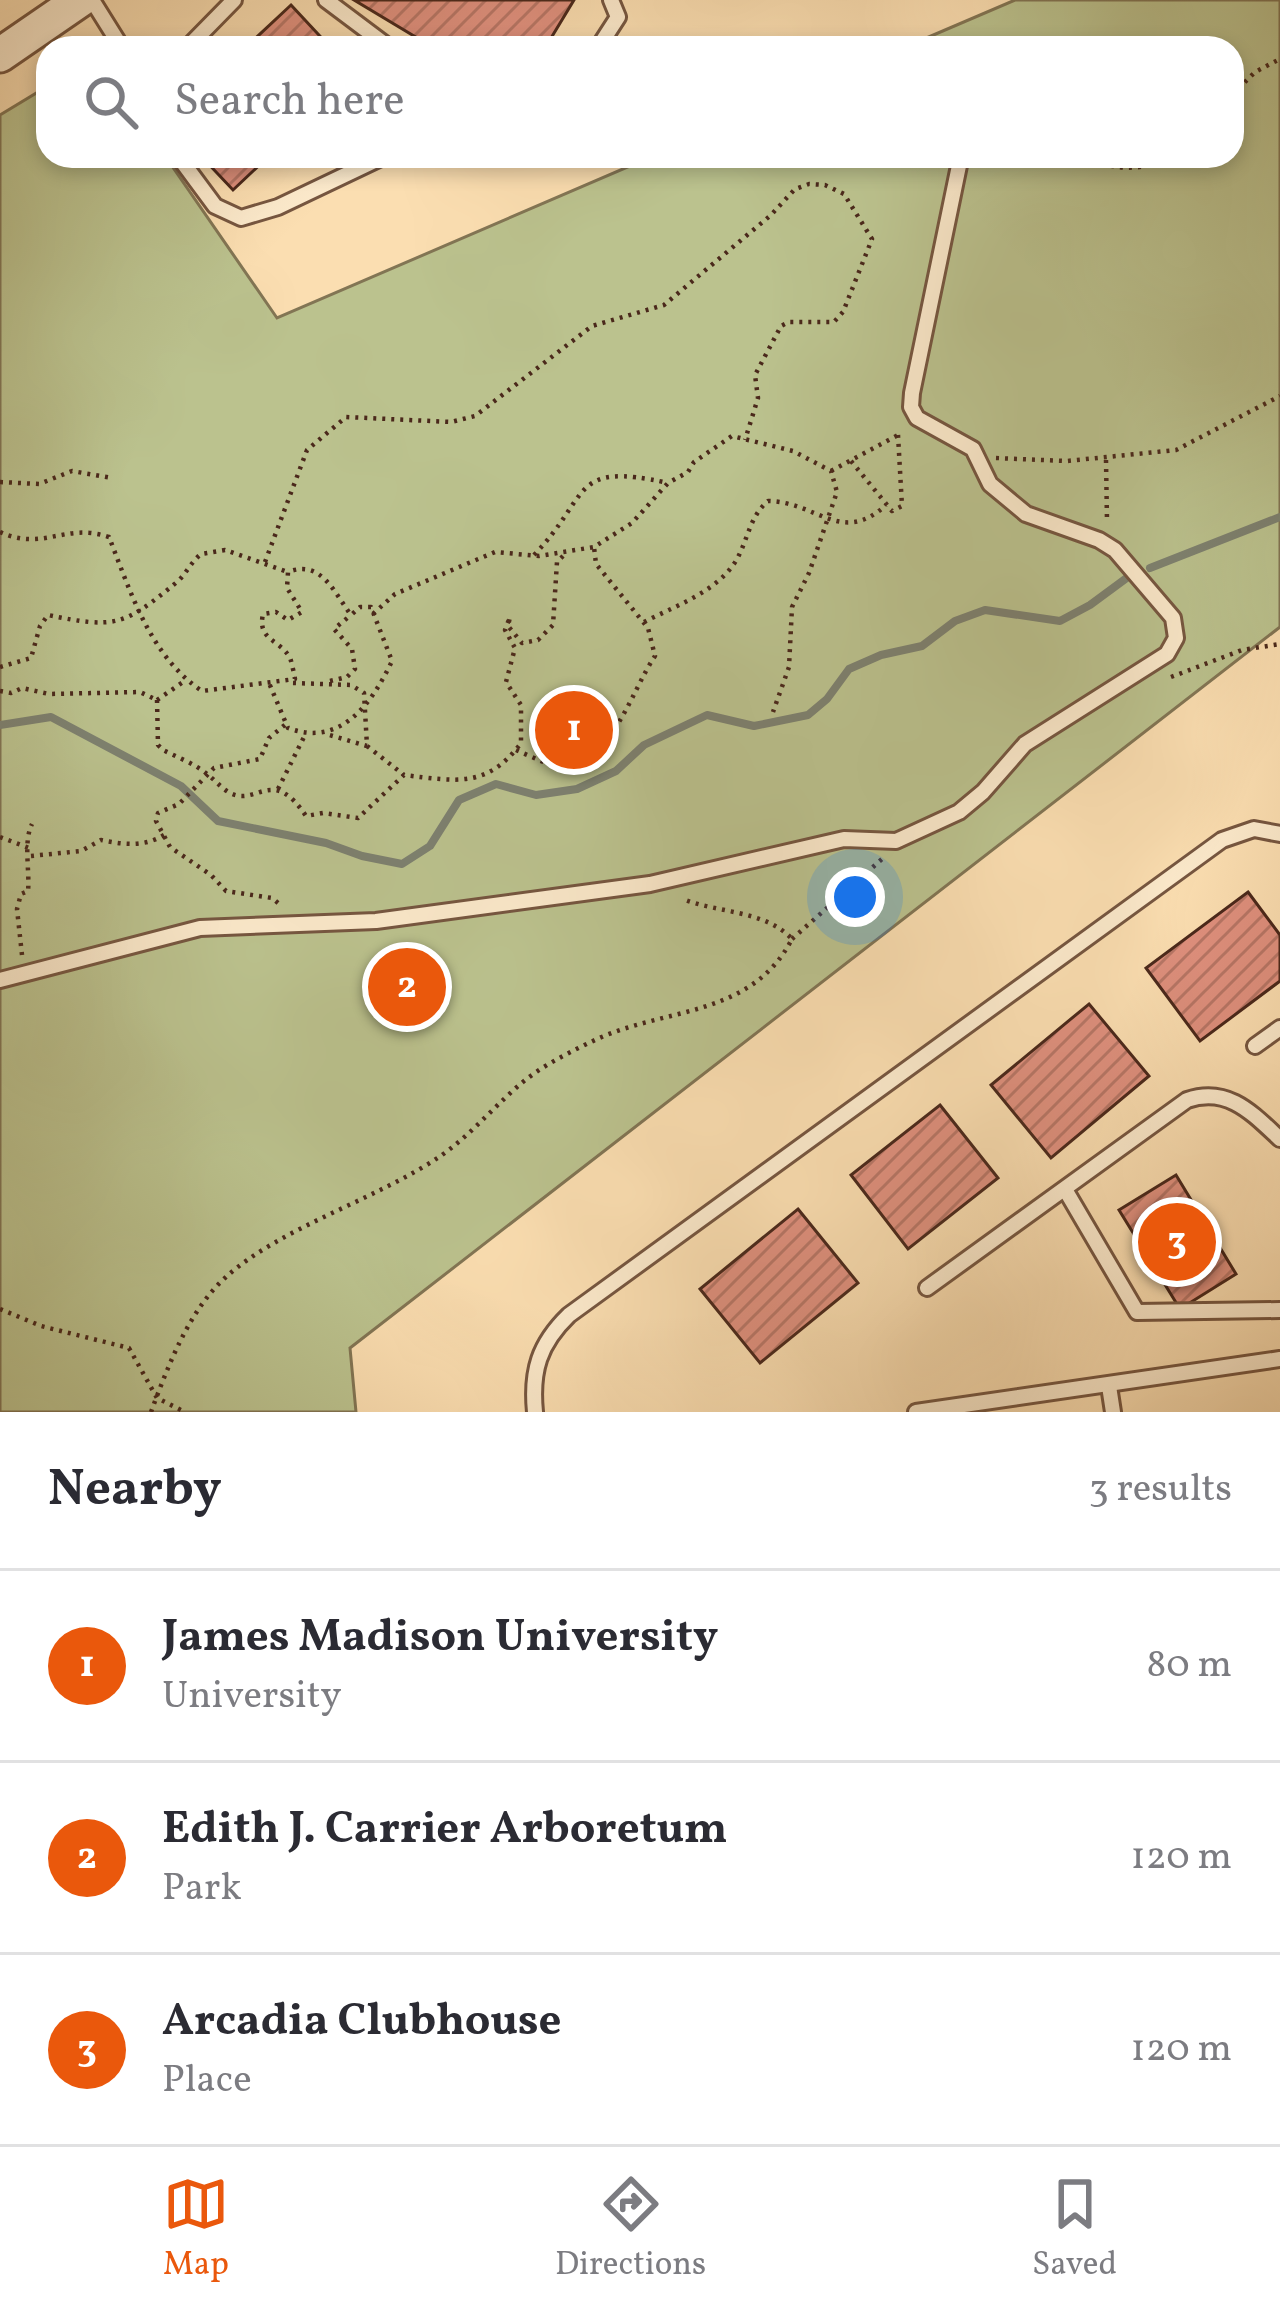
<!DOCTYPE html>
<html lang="en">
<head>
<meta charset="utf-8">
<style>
  :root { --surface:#fff; --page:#f2f2f3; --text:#2b2b33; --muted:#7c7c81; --line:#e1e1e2; --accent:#ea580c }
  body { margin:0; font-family:Vollkorn,serif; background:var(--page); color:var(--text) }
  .you { position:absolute; left:855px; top:897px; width:42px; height:42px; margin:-30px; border:9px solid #fff; border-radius:50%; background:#1a73e8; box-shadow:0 0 0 18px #1a73e833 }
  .badge { display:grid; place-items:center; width:78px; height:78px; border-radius:50%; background:var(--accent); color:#fff; font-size:39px; font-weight:700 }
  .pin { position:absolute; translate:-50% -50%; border:6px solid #fff; box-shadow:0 3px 12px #0006 }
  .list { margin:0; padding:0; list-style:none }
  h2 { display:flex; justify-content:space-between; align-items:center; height:156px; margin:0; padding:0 48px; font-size:51px }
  h2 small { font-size:39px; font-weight:400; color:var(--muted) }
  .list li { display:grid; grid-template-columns:78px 1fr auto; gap:36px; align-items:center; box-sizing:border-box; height:192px; padding:0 48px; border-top:3px solid var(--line) }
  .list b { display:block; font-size:45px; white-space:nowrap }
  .list p { margin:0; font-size:39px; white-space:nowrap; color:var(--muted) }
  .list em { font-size:39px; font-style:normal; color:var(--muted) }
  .icon { flex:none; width:66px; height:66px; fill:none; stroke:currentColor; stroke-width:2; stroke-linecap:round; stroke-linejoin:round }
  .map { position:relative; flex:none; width:1280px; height:1412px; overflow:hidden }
  .search { position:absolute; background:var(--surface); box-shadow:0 6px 18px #0003; left:36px; right:36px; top:36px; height:132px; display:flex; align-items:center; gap:30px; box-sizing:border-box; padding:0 42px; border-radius:36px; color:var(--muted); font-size:45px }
  .sheet { height:732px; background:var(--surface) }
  nav { display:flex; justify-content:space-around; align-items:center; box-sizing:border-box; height:168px; border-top:3px solid var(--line); background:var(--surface); font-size:33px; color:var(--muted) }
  nav a { display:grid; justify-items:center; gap:6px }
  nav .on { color:var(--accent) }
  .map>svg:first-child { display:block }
</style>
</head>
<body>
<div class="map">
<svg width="1280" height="1412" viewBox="0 0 1280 1412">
  <defs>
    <pattern id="building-hatch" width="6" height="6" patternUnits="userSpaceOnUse" patternTransform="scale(3)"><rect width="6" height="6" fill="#df907e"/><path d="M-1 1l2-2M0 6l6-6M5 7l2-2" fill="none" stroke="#b77666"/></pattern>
  </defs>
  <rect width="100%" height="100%" fill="#fbdeb1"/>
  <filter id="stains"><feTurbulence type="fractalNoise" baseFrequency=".00167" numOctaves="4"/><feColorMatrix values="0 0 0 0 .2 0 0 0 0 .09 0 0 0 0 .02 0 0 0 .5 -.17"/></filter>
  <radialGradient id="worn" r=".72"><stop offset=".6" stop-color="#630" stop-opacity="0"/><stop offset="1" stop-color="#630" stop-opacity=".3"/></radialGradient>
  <path fill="#bbc28e" stroke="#827554" stroke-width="3" d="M1015,0H1280V627L350,1348L356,1412H0V115L48,86V156H165L277,318L653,156H1232V48H903Z"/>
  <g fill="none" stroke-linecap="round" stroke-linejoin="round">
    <g stroke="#7d8170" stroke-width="8">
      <path d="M1150,568L1280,517"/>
      <path d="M0,725L51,717L181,786L218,821L326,843L362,856L402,864L430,846L459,800L496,784L536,795L577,789L616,771L644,745L707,715L754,726L808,715L827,699L849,669L881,655L922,646L955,621L985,610L1060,621L1090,605L1128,577"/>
    </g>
  </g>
  <g fill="url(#building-hatch)" stroke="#4a281b" stroke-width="3">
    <path d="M354,0H574L545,48H434Z"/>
    <path d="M291,5L331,48H245Z"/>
    <path d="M201,156H269L233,190Z"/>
    <path d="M1248,892L1280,935V981L1200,1041L1146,968Z"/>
    <path d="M1089,1004L1149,1076L1051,1158L991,1085Z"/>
    <path d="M940,1105L998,1178L908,1249L851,1175Z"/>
    <path d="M1176,1175L1236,1274L1180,1309L1119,1210Z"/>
    <path d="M798,1209L858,1283L760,1363L700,1289Z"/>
  </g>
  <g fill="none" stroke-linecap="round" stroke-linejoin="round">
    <defs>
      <g id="service">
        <path d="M92,0L122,48"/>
        <path d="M326,0L390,48"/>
        <path d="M187,48L234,0"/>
        <path d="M598,48L618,17L611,0"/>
        <path d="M178,156L215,206L241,218L278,207L385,156"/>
        <path d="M0,980L200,928L376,921L650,884L844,839L896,841L959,812L983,792L1025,744L1167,654L1176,638L1173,618L1115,550L1099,540L1026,514L990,484L973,449L917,418L911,407L912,393L961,156"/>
        <path d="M1255,1046L1280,1028"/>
        <path d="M1066,1191L1137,1312L1280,1310"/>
        <path d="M927,1288L1187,1100C1228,1086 1252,1113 1280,1139"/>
        <path d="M1109,1386L1113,1412"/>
        <path d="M535,1412C531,1371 539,1344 569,1315L1222,840L1254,829L1280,834"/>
        <path d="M916,1412L1280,1359"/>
      </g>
      <path id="tertiary" d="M0,55L80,0"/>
    </defs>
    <use href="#service" stroke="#765640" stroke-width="20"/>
    <use href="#tertiary" stroke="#765640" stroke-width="39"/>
    <g stroke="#4a281b" stroke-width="4.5" stroke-dasharray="3 6" stroke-linecap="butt">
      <path d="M1232,95L1255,72L1280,59"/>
      <path d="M1086,156C1109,171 1148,172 1170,156"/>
      <path d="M996,458L1067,461L1176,450L1280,396"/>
      <path d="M1106,460L1107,521"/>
      <path d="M851,461L892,511L902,506L898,435"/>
      <path d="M831,471L900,434"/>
      <path d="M0,482L39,484L72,471L112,478"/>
      <path d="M0,532C44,552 64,522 109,537C131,593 150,656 202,691L295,679C295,678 291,659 290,658C280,639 257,641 263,614L276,612L288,620L302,612L287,588L288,572C321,559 334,592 351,615L360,607H371L392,661C372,703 341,748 288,728L269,683"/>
      <path d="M534,555C592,495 569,461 668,483"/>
      <path d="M265,562L307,450L346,417L451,422L475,416L592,326L664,305L771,215L795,189L809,184L825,185L844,194L872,239L843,312L834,322H789L781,326L755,375L758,398L745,440"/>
      <path d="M373,614L395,594L495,552L539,556L594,547L632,523L668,483L688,472L694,462L732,436L793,451L831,471L837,492L809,573L792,607L789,667L773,712"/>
      <path d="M644,622C675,606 719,591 737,559C748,539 750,516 768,501C818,502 841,546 886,505"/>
      <path d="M0,667L31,658L40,626L48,615C115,629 124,626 177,582C186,574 191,562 201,554L225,550L288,572"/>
      <path d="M1171,677L1242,650L1280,644"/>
      <path d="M330,681L347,677L355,669L352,649L334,629L351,615"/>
      <path d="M293,683L351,685L364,693L367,746L326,734"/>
      <path d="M0,691L11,693L22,688L49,694L140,692L157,700"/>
      <path d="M157,700L158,745L163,750C177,757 195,764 207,774C215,780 221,788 230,793C257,807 272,765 306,816L323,813L358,818L404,775C455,781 487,789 521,743V705L506,682L515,648L505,630L510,617L508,626L522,643L538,640L553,625L557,562L567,552"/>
      <path d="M157,700L186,680"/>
      <path d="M367,746L404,775"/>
      <path d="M516,750L557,768C612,765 630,693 655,656L648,628L596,564L594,547"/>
      <path d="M278,789L305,735"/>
      <path d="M0,837L29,848"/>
      <path d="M31,856L81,851L101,840C121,844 143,848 164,835"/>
      <path d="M278,903L272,898L226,891L211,875L170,847L156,821L158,813L179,804L214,768L260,759L269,738L286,724"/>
      <path d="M792,939L882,859"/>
      <path d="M22,955L17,909L21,894L28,891C30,871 23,842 32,824"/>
      <path d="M0,1309L41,1326L129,1348L157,1398L185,1412"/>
      <path d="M151,1412C168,1366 189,1310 226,1277C281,1227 378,1199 442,1155C470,1135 491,1110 517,1087C539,1067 568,1053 595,1040C665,1007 751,1018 792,939C765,910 717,913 683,899"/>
    </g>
    <use href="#service" stroke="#fceacc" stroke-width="14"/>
    <use href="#tertiary" stroke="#fceacc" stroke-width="33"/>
  </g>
  <rect width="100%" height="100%" filter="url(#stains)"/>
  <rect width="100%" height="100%" fill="url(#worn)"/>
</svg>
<div class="you"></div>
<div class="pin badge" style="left:574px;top:730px">1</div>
<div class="pin badge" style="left:407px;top:987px">2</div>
<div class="pin badge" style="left:1177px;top:1242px">3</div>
<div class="search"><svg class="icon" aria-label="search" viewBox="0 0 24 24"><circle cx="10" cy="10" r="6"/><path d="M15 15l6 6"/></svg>Search here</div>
</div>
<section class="sheet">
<h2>Nearby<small>3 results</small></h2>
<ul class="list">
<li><span class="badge">1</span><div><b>James Madison University</b><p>University</p></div><em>80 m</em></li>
<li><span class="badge">2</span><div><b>Edith J. Carrier Arboretum</b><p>Park</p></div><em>120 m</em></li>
<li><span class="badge">3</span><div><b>Arcadia Clubhouse</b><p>Place</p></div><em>120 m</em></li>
</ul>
</section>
<nav>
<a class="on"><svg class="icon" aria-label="map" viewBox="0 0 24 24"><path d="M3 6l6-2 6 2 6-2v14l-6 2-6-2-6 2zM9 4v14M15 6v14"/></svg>Map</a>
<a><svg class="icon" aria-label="directions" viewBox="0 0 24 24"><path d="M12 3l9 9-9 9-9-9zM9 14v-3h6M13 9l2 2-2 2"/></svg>Directions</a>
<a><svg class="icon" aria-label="saved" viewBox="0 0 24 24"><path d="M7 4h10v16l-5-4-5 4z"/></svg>Saved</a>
</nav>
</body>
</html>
